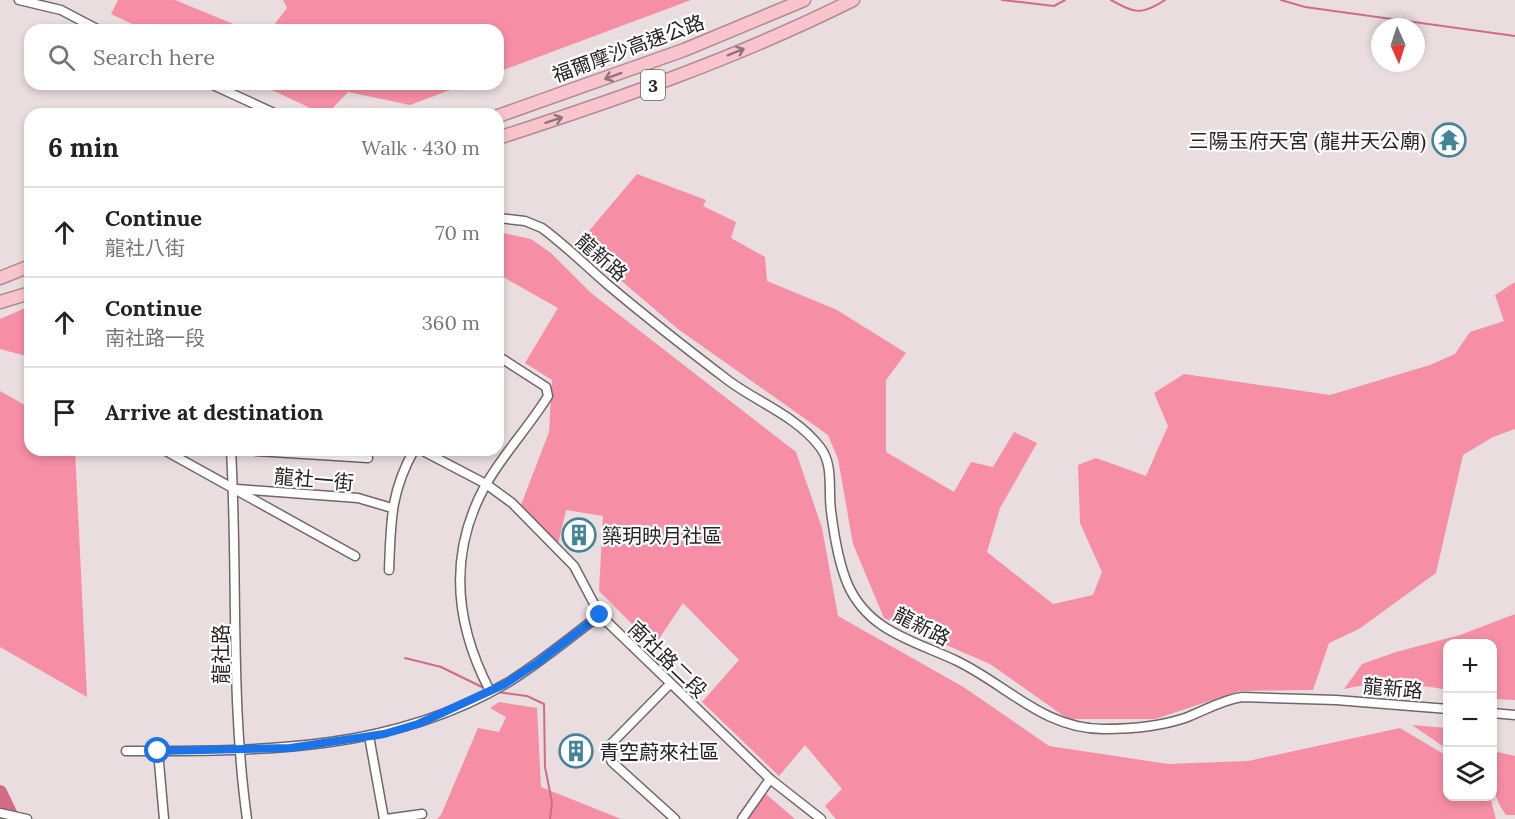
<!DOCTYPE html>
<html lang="en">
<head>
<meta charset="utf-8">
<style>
  :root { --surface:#fff; --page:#f6f6f6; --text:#222; --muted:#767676; --line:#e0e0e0 }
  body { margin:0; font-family:Lora,"Noto Sans TC",serif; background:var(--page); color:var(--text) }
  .controls { position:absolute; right:18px; bottom:18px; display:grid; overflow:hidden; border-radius:12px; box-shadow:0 3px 9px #0003 }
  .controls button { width:54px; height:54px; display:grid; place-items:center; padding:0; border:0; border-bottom:2px solid var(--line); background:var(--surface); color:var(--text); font:30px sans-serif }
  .compass { position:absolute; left:1371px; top:18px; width:54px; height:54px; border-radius:50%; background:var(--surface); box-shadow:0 3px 9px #0003; rotate:177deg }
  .stop { position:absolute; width:18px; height:18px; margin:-14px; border:4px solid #1a73e8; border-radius:50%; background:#fff }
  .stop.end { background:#1a73e8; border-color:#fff; box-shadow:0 2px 6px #0008 }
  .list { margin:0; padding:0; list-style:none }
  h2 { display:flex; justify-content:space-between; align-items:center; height:78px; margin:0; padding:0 24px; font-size:26px }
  h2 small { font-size:20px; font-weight:400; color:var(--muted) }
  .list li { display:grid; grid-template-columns:39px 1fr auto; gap:18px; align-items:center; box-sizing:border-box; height:90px; padding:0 24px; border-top:2px solid var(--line) }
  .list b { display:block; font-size:22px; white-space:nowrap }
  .list p { margin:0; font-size:20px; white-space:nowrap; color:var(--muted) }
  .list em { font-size:20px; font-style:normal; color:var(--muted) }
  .icon { flex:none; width:33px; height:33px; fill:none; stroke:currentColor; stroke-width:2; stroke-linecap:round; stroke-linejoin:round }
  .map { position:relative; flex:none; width:1515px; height:819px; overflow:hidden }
  .search { position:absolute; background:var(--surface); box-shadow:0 3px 9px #0003; left:24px; top:24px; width:480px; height:66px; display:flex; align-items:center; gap:15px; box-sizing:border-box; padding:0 21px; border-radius:18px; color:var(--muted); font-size:22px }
  .panel { position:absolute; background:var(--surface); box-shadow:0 3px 9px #0003; left:24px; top:108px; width:480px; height:348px; border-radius:18px }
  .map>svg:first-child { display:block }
</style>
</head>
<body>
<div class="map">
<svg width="1515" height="819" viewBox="0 0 1515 819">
  <rect width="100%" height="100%" fill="#eadddf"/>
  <g fill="#f68ea5">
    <path d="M118,0H175L248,30H145L111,14Z"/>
    <path d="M283,0H691L498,72V30H270L287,8Z"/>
    <path d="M259,84H466L410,105L348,92L327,114H323Z"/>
    <path d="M637,174L706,200L703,206L736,222L731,238L765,257L767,281L837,310L906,353L886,380V452L954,492L971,462L993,467L1014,432L1037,443L1000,508L987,552L1053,604L1093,595L1102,572L1080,523L1078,465L1096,458L1146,476L1168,426L1154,393L1184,374L1330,395L1430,365L1455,354L1470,332L1504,321L1495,295L1515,282V429L1493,437L1463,455L1436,573L1359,629L1329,643L1313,690L1240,691L1155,719H1068L990,664L884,618L853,544L838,459L828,435L678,329L578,244Z"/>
    <path d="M498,232L531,239L551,253L591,293L796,452L822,528L838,616L965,688L1049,746L1168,764L1248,761L1400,728L1447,756L1448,796L1490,797L1496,819H836L825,806L842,789L805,745L779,776L702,702L739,660L683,603L654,646L599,591L603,516L566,510L558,545L521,505L549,432L552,380L525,363L558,308L498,274Z"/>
    <path d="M30,306V357L0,349V319Z"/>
    <path d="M0,391L30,408V450H75L87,697L0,647Z"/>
    <path d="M1515,614V700L1493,699L1492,644H1448L1447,690C1412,683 1380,681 1344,689L1362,664L1396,652L1460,635Z"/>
    <path d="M499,702L537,708L541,787L621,819H437L441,815L478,728L499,732L506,717L490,708Z"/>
    <path d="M1412,725L1447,728V749Z"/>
    <path d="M1493,751L1515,756V815H1506C1491,796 1492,774 1493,751Z"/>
    <path d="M766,794L795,819H747Z"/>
  </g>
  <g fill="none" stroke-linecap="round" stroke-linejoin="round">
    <g stroke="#d26c84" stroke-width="2">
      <path d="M1002,0L1054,6L1065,0"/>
      <path d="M1111,0C1135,13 1141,16 1165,0"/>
      <path d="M1281,0L1305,7L1515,36"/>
      <path d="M405,658L441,667L484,688"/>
      <path d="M497,692L527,696L544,704L545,767L552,802L550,819"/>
    </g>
    <path stroke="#d26c84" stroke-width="14" d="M0,792L13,819"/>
    <defs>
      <g id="minor">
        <path d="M19,0L61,10L99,30"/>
        <path d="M211,84L276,114"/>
        <path d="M498,218L525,221L542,228C565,245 585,265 607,284C646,317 687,349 729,381C759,403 796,416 820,447C834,465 828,490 831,511C834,535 838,562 848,585C869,632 915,641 957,661C1007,685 1045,730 1105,729C1131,729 1161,726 1185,718C1204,711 1221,700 1242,697L1336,700L1448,709"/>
        <path d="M164,450L355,556"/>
        <path d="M231,450C238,573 230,697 247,819"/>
        <path d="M421,450L486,484L512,503L574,566L600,615L770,779L821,819"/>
        <path d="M256,451L368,458"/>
        <path d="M237,489L358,498L392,508"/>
        <path d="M389,570C391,522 390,493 414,450"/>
        <path d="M670,684L608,747L607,752L612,762L675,819"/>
        <path d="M490,691C455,624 448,554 485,486C503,454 529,427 548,396L546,387L498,356"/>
        <path d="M1492,713L1515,715"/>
        <path d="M369,736L384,819"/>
        <path d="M126,751C258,751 389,753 507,683C540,663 569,638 600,615"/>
        <path d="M158,751L164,819"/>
        <path d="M0,813L27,819"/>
        <path d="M386,819L422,814"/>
        <path d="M742,819L770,779"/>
      </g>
      <g id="highway">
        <path d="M498,116L684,50L804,0"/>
        <path d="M498,138C619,99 739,57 853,0"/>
        <path d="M0,278L30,266"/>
        <path d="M0,302L30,293"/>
      </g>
    </defs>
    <use href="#minor" stroke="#716668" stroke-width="11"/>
    <use href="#highway" stroke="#b08c92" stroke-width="15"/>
    <use href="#minor" stroke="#fff" stroke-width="8"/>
    <use href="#highway" stroke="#f9c4cd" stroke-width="12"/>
  </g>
  <defs><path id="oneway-shaft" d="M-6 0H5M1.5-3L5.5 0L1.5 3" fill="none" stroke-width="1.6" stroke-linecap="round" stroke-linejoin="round" transform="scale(1.5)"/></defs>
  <g stroke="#907478">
    <use href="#oneway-shaft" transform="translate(736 52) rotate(-22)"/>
    <use href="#oneway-shaft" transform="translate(613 76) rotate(160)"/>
    <use href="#oneway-shaft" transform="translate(554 120) rotate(-18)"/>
  </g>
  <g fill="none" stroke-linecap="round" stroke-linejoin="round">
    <path stroke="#1a73e8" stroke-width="8" d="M158,751L290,748L384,734L418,724L505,684L537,663L600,615"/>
  </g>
  <defs>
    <symbol id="temple-ring" viewBox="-11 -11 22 22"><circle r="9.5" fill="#fff" stroke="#438596" stroke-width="1.5"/><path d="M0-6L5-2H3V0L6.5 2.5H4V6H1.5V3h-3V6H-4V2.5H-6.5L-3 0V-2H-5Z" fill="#438596"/></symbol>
    <symbol id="building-ring" viewBox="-11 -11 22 22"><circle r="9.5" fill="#fff" stroke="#438596" stroke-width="1.5"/><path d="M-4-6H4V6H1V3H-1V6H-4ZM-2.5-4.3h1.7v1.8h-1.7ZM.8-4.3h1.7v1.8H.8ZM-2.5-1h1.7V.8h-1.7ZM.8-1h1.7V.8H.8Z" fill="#438596"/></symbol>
  </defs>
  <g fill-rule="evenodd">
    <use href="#temple-ring" x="1430" y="121" width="38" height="38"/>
    <use href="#building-ring" x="560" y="516" width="38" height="38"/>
    <use href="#building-ring" x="557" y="732" width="38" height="38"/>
  </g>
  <g text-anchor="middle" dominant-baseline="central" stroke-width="4.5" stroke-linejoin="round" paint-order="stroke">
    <rect fill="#fff" stroke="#686566" stroke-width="1.5" x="641" y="70" width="24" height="30" rx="4.5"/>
    <g font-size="18" font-weight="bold" fill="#282324">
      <text x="653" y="85">3</text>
    </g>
    <g font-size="20" fill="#282324" stroke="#fff">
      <text transform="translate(628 48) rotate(-20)">福爾摩沙高速公路</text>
      <text transform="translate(602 257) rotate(41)">龍新路</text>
      <text transform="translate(314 479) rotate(5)">龍社一街</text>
      <text transform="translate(922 626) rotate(27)">龍新路</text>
      <text transform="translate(220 654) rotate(-90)">龍社路</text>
      <text transform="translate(668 659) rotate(44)">南社路二段</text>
      <text transform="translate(1393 688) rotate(5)">龍新路</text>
    </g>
    <g font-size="20" fill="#282324" stroke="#fff" text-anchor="start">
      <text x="1426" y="140" text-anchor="end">三陽玉府天宮 (龍井天公廟)</text>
      <text x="602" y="535">築玥映月社區</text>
      <text x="599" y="751">青空蔚來社區</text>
    </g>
  </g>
</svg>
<div class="controls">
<button>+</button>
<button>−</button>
<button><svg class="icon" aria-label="layers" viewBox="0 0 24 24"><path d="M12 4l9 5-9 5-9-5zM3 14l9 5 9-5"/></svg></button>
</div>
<svg class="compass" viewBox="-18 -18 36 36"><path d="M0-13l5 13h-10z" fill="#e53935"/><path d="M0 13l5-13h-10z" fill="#767676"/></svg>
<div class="stop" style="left:158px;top:751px"></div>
<div class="stop end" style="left:600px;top:615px"></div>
<div class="search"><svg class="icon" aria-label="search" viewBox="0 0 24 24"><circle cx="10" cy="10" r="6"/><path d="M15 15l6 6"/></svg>Search here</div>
<section class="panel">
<h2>6 min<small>Walk · 430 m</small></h2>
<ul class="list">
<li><svg class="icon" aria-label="ahead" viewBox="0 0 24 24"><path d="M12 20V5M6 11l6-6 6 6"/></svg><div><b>Continue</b><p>龍社八街</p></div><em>70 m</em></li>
<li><svg class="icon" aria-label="ahead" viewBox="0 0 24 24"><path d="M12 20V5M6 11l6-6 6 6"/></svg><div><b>Continue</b><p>南社路一段</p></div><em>360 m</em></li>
<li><svg class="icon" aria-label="arrive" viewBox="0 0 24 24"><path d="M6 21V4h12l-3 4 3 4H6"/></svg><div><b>Arrive at destination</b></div></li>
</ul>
</section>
</div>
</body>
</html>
